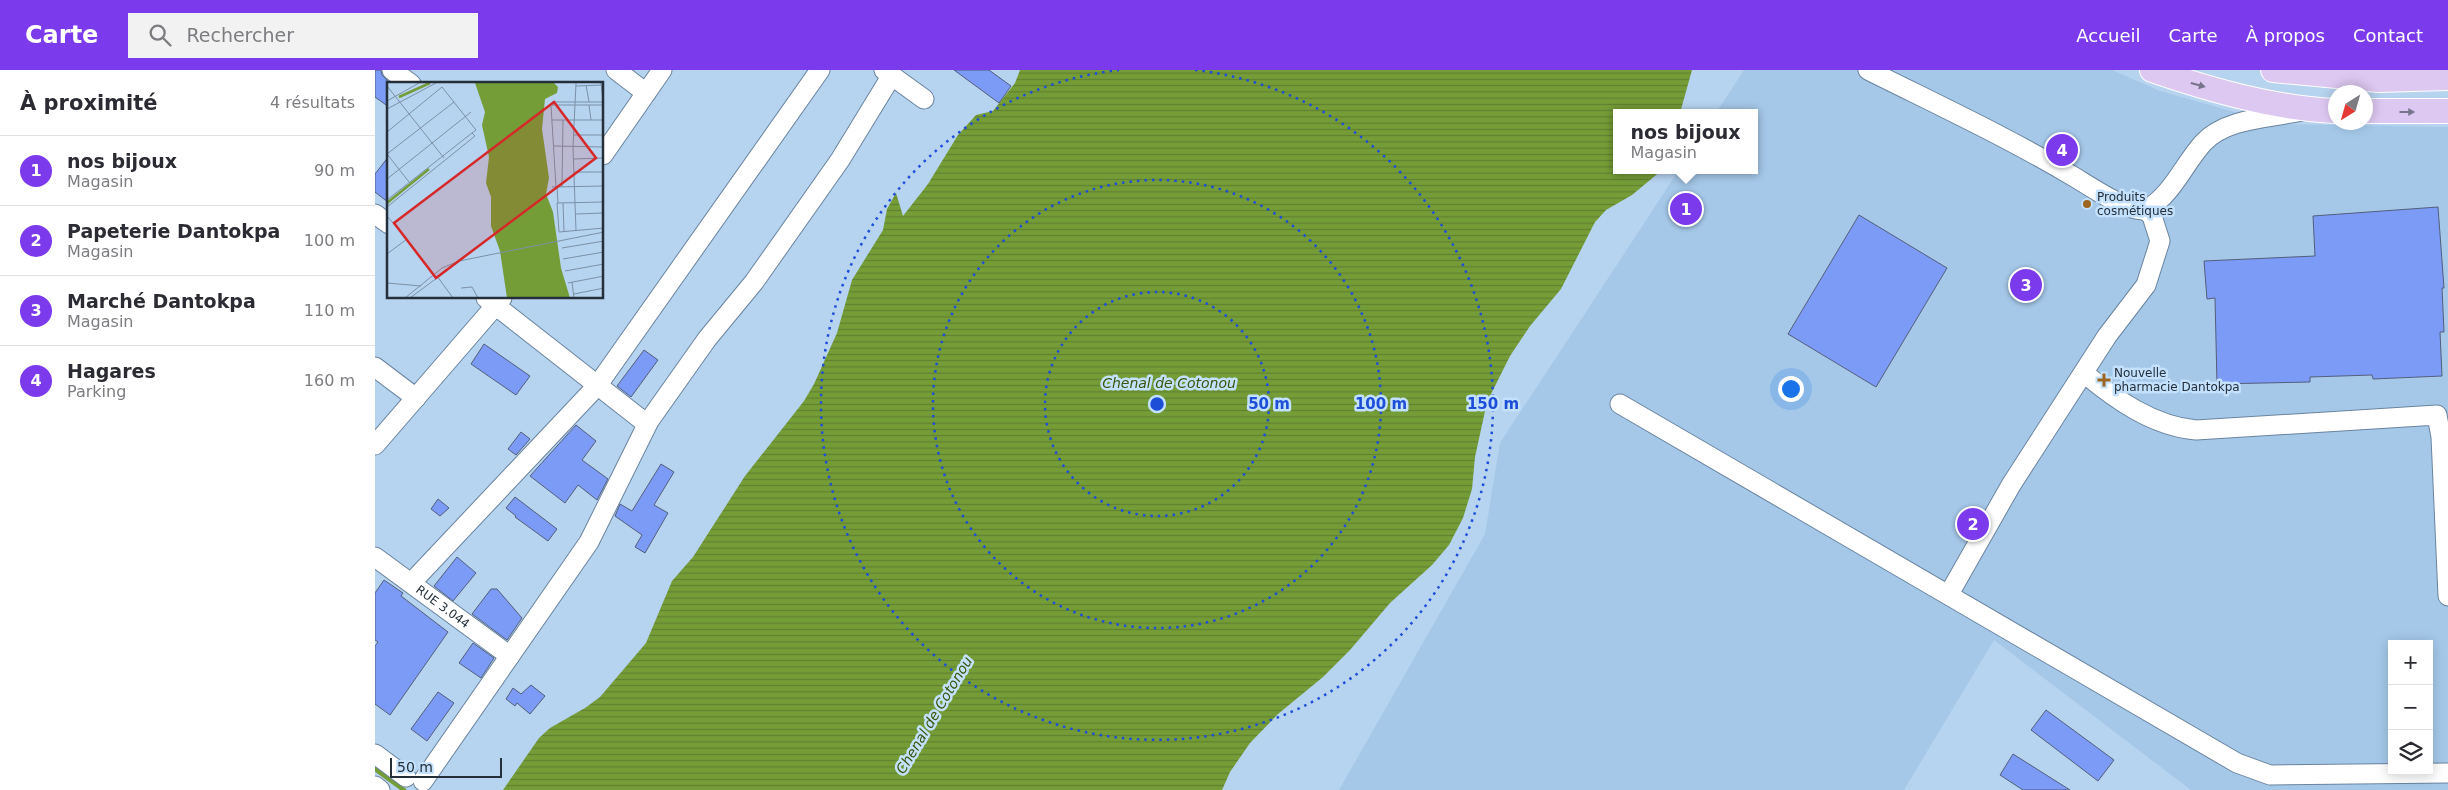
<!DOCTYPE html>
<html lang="fr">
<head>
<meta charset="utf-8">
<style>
  :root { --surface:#fff; --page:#f2f2f3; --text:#2b2b33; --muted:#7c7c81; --line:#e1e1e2; --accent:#7c3aed }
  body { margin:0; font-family:"DejaVu Sans",sans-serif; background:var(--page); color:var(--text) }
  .controls { position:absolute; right:15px; bottom:15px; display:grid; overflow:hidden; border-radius:0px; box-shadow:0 2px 12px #0003 }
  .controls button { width:45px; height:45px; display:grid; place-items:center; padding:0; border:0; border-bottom:1px solid var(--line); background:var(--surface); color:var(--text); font:25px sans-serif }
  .compass { position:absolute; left:1953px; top:15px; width:45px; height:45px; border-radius:50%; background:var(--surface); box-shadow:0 2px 12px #0003; rotate:217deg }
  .scale { position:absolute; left:15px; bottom:12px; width:112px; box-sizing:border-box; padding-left:5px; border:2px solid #242f3a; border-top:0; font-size:14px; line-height:18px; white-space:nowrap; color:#242f3a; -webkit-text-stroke:4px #c3e0fd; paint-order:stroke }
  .you { position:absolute; left:1415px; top:318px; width:18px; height:18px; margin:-12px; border:4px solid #fff; border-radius:50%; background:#1a73e8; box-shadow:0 0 0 8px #1a73e833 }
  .badge { display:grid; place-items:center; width:32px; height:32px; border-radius:50%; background:var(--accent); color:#fff; font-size:16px; font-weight:700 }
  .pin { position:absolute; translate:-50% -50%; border:2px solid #fff; box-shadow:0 1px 5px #0006 }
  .popup { position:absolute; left:1238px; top:39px; width:145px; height:65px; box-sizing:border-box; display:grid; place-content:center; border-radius:0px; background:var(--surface); filter:drop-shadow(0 1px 4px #0005); font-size:16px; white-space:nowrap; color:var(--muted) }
  .popup b { font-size:19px; color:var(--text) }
  .popup::after { content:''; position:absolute; left:50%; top:100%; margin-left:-10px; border:10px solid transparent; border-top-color:var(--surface) }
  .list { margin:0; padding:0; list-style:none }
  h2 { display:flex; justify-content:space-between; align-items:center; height:65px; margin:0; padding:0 20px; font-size:21px }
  h2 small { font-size:16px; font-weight:400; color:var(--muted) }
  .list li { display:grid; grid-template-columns:32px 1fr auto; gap:15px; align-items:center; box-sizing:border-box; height:70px; padding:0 20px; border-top:1px solid var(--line) }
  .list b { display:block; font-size:19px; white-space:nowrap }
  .list p { margin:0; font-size:16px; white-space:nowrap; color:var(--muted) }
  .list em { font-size:16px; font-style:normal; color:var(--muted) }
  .icon { flex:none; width:28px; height:28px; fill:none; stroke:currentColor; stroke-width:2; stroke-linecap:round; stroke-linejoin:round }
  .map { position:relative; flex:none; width:2073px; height:720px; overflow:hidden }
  header { display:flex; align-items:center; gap:30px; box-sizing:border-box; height:70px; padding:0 25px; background:var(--accent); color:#fff }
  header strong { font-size:24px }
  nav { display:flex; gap:28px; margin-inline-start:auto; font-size:18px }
  .search { width:350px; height:45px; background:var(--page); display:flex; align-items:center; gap:12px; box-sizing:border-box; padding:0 18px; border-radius:0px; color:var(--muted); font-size:19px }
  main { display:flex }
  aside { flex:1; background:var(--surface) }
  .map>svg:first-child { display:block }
</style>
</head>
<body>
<header>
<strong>Carte</strong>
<div class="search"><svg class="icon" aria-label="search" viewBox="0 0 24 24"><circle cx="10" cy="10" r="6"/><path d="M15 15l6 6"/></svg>Rechercher</div>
<nav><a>Accueil</a><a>Carte</a><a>À propos</a><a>Contact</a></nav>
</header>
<main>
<aside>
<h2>À proximité<small>4 résultats</small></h2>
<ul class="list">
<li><span class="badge">1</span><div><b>nos bijoux</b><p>Magasin</p></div><em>90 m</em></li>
<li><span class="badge">2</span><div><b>Papeterie Dantokpa</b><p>Magasin</p></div><em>100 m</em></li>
<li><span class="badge">3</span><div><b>Marché Dantokpa</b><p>Magasin</p></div><em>110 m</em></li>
<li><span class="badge">4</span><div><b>Hagares</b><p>Parking</p></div><em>160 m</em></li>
</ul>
</aside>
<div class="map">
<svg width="2073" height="720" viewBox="0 0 2073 720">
  <defs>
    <pattern id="water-rules" width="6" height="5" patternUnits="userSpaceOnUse" patternTransform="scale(1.25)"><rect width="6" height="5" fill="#759d37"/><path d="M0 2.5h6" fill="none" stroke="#60802f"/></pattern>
  </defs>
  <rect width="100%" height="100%" fill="#b6d3ef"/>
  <path fill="#a5c8e9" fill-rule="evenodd" d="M1369,0H1737L1785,21L1902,54L2073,57V720H1816L1619,570L1529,720H964L1110,464L1125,373L1304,100H1380V43H1341ZM2017,574H2054V701H2017Z"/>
  <path fill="url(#water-rules)" d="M645,0H1317L1305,43H1242V100H1287L1257,125L1231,140L1220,152L1186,219L1155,256L1135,286L1112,332L1100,387L1097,419L1088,448L1074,475L1057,495L1015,533L975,580L948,607L903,644L875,673L855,702L847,720H128L164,668L175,658L210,638L225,627L271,573L297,511L318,487L370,406L429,331L439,314L462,263L477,210L508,160L512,139L521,123L528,146L553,114L583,65L601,45L618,41L640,13Z"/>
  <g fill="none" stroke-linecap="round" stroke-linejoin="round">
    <path stroke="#759d37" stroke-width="4.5" d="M0,699L29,720"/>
  </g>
  <g fill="#7b9bf6" stroke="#535e7c">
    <path d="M0,0H6L7,5L14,12V37L0,27Z"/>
    <path d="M579,0H614L636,16L624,33Z"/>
    <path d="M14,86V133L0,122V104Z"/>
    <path d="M2063,137L2069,218H2067L2069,262H2065L2067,306L1998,309L1997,305L1935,307V312L1842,314L1840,228L1832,229L1829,191L1940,186L1938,146Z"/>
    <path d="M1484,145L1572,198L1501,317L1413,264Z"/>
    <path d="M109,274L155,306L141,325L96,294Z"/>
    <path d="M269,280L283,290L256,327L242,316Z"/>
    <path d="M201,355L221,371L207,390L233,409L222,430L203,415L190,433L155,406Z"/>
    <path d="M146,362L155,369L141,385L133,379Z"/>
    <path d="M286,394L299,402L279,435L293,443L270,483L260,477L267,465L240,446L245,434L257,441Z"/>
    <path d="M140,427L182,459L173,471L140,447L141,446L131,438Z"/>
    <path d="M63,429L74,438L65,446L56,439Z"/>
    <path d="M82,487L101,503L78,531L59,516Z"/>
    <path d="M9,510L28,523L26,526L73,562L15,645L0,634V576L3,572L0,570V523Z"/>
    <path d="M116,519H122L147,548L132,570L97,544Z"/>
    <path d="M98,573L119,588L106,608L84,593Z"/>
    <path d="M156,615L170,626L155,644L142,633L140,636L131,629L138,618L146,624Z"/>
    <path d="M63,622L79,633L52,671L36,659Z"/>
    <path d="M1671,640L1739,690L1723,711L1656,660Z"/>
    <path d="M1638,684L1695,720H1648L1625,705Z"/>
  </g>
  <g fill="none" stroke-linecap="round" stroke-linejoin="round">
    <defs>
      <g id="minor">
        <path d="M17,0L36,14"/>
        <path d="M241,0L271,23"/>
        <path d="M509,0L549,29"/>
        <path d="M1493,0C1563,35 1634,68 1701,108C1714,116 1759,146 1772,139C1797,125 1809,94 1828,73C1851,48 1895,48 1927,41"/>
        <path d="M228,85L287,0"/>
        <path d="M0,144L14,154"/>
        <path d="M111,228L272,354"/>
        <path d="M0,297L41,328"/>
        <path d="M1709,303C1741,330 1778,356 1821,360L2062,345L2066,367L2073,526"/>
        <path d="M1245,334L1862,693L1895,705L2073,703"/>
        <path d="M0,375L127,228"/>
        <path id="s1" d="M0,487L135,586"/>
        <path d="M36,513L222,316L445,0"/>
        <path d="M1574,524L1636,415L1732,266L1771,215L1785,171L1777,146L1771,140"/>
        <path d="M0,684L31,707"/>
        <path d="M48,711L214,472L274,351L332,269L379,212L465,90L517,5"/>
        <path d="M0,716L5,720"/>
      </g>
      <g id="major">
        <path d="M1777,0C1835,20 1898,38 1960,41"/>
        <path d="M1898,0L2004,10L2073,8"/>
        <path d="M1990,41H2073"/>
      </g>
    </defs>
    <use href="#minor" stroke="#6a849e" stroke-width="21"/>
    <use href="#major" stroke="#fff" stroke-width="26"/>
    <use href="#minor" stroke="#fff" stroke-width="19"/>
    <use href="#major" stroke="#ddc8f1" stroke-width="24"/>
  </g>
  <defs><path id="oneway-solid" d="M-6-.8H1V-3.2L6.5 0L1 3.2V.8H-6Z" transform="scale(1.25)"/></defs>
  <g fill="#77748c">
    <use href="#oneway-solid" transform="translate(1823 15) rotate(15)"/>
    <use href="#oneway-solid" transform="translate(2032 42)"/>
  </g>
  <g fill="none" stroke="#1d4ed8" stroke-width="2.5" stroke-dasharray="2.5 5">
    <circle cx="782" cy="334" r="112"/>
    <circle cx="782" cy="334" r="224"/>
    <path d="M820 0A336 336 0 1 1 744 0"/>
  </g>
  <g fill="#9c6520" stroke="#c3e0fd" stroke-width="2">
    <circle cx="1712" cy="134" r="5"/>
    <path d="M1726.5 302.5h5v5h5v5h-5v5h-5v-5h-5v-5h5z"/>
  </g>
  <g text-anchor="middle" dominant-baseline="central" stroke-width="5" stroke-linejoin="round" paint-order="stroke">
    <g font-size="12" fill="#242f3a" stroke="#c3e0fd" text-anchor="start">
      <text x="1722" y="127">Produits<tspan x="1722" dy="14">cosmétiques</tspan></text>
      <text x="1739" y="303">Nouvelle<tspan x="1739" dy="14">pharmacie Dantokpa</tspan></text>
    </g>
    <g font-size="12" fill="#242f3a" stroke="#c3e0fd">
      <text stroke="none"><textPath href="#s1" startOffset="84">RUE 3.044</textPath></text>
    </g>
    <g font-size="14" font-style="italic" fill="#3a540a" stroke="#c3e0fd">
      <text x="794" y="313">Chenal de Cotonou</text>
      <text transform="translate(559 645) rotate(-59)">Chenal de Cotonou</text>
    </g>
  </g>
  <g transform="translate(12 12)">
    <rect width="216" height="216" fill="#b6d3ef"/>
    <path d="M88,1H167L171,5L170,11L158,17L155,47L162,96L159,112L166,130L174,186L183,216H120L113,169L104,144V115L99,101L102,75L95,43L98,30Z" fill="#759d37"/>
    <path fill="none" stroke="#759d37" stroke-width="2.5" d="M12,15L43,1M0,121L42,87"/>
    <path fill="none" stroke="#7c91a7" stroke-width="1" d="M199,3L202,20M0,4L57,76M189,4L216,3M0,19L32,1M165,20H216L214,1M165,23H217M202,23L204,38M164,24L169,105M0,27L49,1M165,38H217M0,50L55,5L89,48L85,51M187,53H217M167,64L217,65M0,72L67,20M0,72L22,100M186,77L217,76M187,90H217M0,97L84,30M165,105L217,104M170,105L171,121M175,105L176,38M0,118L85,51L88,54L0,125M217,120L170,121L172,150L217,146M176,121L177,150M188,132L217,131M0,134L20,157L0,172M189,149L186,65L189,1M175,166L217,159M176,177L217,170M178,189L217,182M50,194L66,216M185,200L187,216M0,201L34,204M181,201L217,194M74,206L85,205L91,216M187,212L217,206M18,216L55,186L72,179L217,150M23,216L66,184"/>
    <path fill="#d62828" fill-opacity="0.15" stroke="#d62828" stroke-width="2.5" d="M167,20L209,76L49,196L7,141Z"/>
    <rect width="216" height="216" fill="none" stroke="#242f3a" stroke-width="2.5"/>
  </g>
  <circle cx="782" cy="334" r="8" fill="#1d4ed8" stroke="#c3e0fd" stroke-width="2.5"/>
  <g font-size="15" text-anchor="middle" font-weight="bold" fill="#1d4ed8" stroke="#c3e0fd" stroke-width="5" stroke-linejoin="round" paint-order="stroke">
    <text x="894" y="339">50 m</text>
    <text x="1006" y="339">100 m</text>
    <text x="1118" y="339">150 m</text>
  </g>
</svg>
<div class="controls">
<button>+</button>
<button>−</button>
<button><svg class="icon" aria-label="layers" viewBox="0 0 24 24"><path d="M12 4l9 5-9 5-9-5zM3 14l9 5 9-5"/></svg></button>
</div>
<svg class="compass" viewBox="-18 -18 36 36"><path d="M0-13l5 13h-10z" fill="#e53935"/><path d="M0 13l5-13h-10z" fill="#7c7c81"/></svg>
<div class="scale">50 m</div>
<div class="you"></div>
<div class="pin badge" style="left:1311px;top:139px">1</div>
<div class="popup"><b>nos bijoux</b>Magasin</div>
<div class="pin badge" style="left:1598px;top:454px">2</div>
<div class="pin badge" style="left:1651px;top:215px">3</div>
<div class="pin badge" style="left:1687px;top:80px">4</div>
</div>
</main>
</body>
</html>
